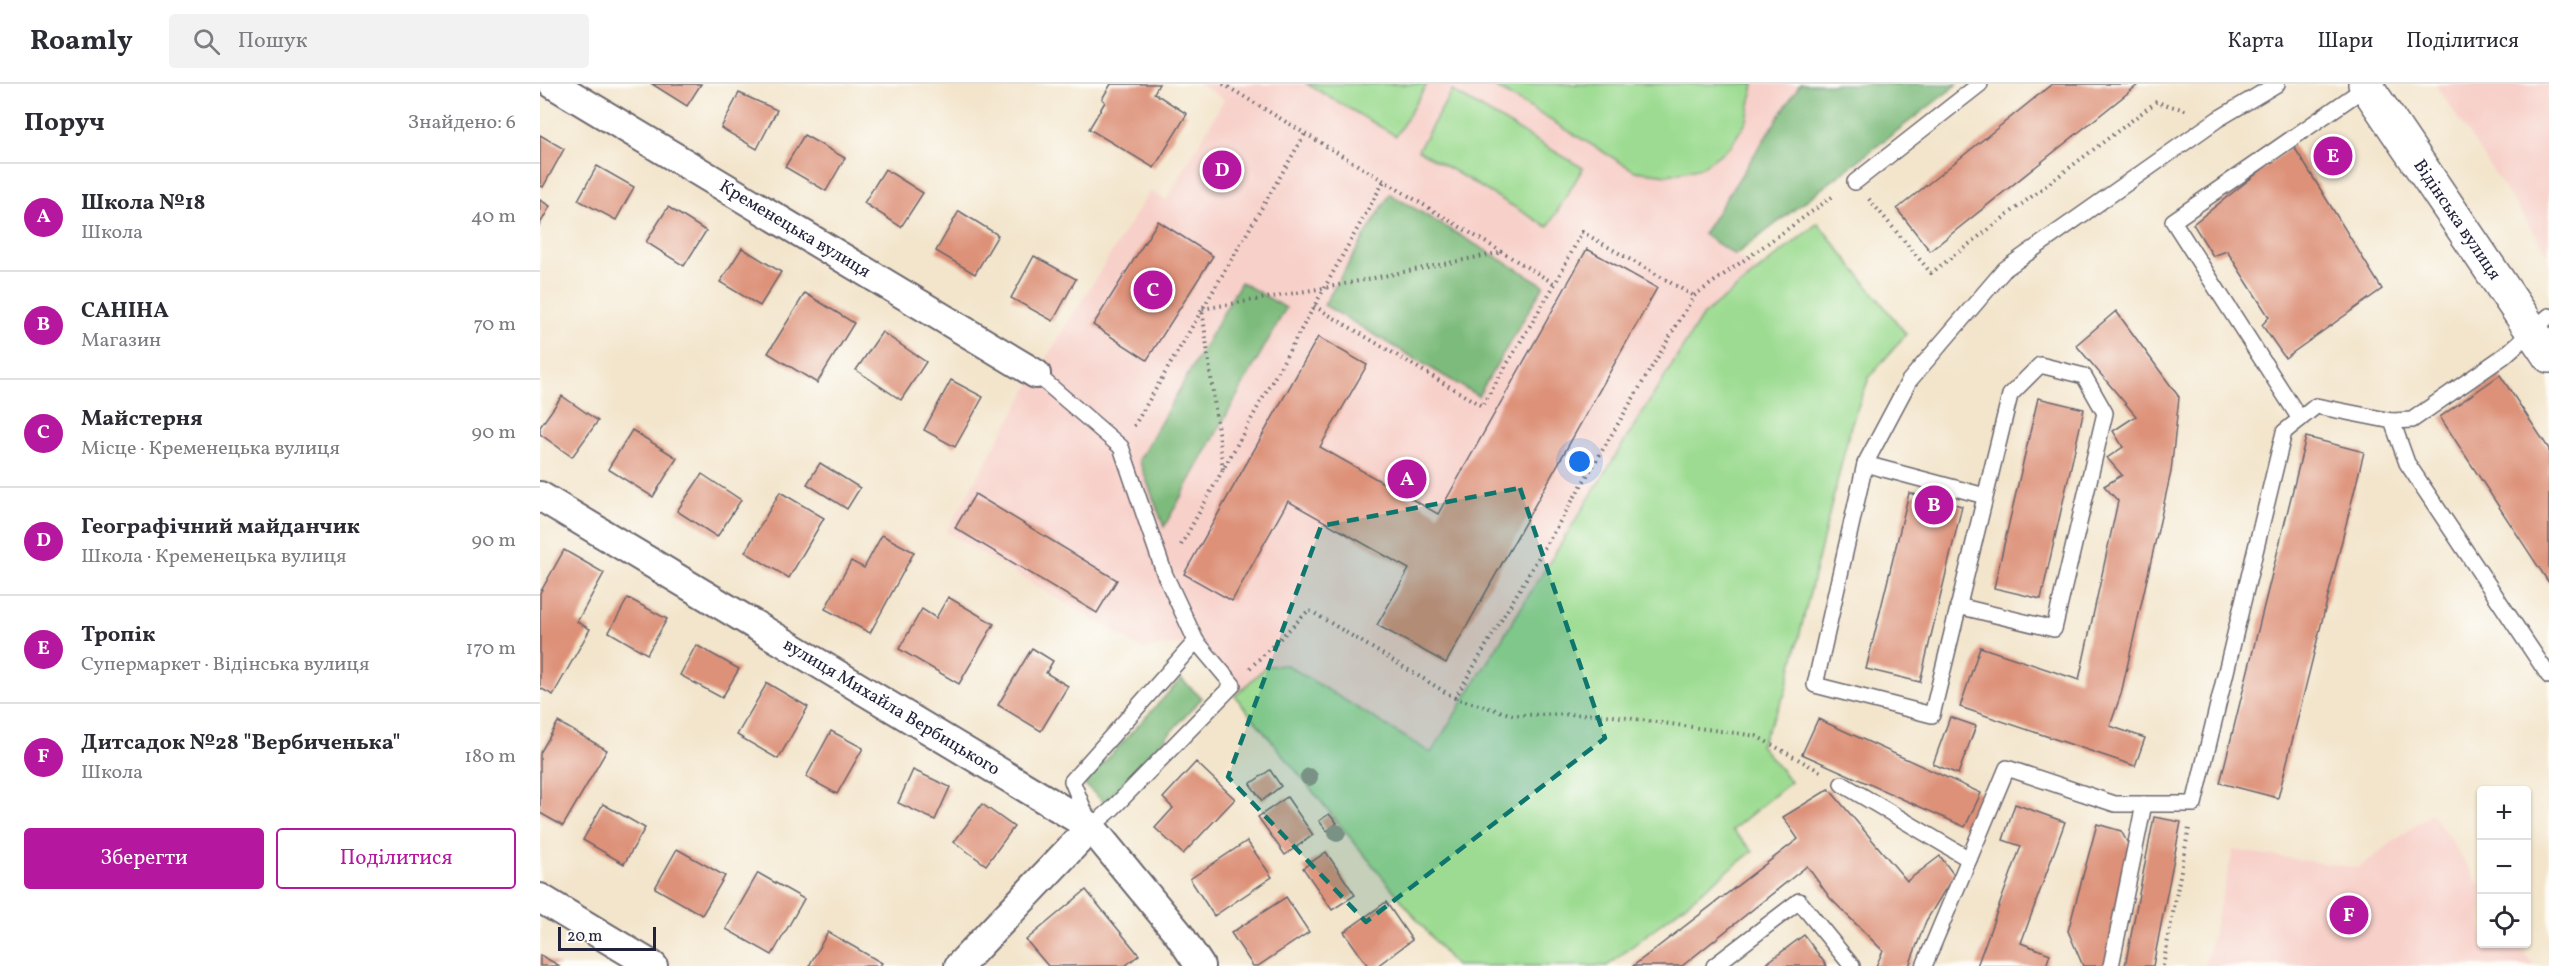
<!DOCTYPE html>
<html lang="uk">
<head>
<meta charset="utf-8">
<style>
  :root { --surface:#fff; --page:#f2f2f3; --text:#2b2b33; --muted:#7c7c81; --line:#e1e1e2; --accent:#b5179e }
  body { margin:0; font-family:Vollkorn,serif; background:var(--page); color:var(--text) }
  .controls { position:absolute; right:18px; bottom:18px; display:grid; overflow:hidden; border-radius:6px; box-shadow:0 2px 4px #0004 }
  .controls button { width:54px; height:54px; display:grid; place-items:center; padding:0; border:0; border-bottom:2px solid var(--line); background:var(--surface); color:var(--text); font:30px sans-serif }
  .scale { position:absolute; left:18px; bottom:15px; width:98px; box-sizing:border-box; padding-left:6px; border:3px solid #22223b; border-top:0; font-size:16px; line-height:21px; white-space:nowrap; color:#22223b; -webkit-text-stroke:4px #fdfcf7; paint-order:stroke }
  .you { position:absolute; left:1040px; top:378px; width:21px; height:21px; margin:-15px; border:4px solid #fff; border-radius:50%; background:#1a73e8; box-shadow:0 0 0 9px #1a73e833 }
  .badge { display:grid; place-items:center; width:39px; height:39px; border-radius:50%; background:var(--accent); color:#fff; font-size:20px; font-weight:700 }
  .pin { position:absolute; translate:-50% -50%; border:3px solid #fff; box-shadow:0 2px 6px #0006 }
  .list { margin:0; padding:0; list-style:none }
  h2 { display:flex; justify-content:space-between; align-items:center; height:78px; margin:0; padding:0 24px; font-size:26px }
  h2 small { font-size:20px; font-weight:400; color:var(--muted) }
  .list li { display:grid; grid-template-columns:39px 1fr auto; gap:18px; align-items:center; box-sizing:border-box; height:108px; padding:0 24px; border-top:2px solid var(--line) }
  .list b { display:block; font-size:22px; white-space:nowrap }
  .list p { margin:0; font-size:20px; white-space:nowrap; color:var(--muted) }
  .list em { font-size:20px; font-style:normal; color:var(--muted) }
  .actions { display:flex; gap:12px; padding:18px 24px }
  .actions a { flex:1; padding:14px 0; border:2px solid var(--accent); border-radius:6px; text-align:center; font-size:21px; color:var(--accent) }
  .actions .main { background:var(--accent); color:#fff }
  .icon { flex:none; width:33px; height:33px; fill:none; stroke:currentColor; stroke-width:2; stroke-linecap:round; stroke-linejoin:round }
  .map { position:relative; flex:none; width:2009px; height:882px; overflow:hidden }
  header { display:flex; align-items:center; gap:36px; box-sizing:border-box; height:84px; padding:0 30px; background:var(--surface); border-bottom:2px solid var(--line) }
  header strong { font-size:28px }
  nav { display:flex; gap:33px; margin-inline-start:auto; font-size:21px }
  .search { width:420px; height:54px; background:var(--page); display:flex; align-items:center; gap:15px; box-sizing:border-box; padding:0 21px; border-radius:6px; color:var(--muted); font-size:22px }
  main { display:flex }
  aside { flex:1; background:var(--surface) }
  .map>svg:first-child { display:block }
</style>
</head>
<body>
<header>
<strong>Roamly</strong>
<div class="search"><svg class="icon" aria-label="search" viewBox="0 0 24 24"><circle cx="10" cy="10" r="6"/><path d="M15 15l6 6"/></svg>Пошук</div>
<nav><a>Карта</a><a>Шари</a><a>Поділитися</a></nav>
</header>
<main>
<aside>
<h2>Поруч<small>Знайдено: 6</small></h2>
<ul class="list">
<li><span class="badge">A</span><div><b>Школа №18</b><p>Школа</p></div><em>40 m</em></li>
<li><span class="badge">B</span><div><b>САНІНА</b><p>Магазин</p></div><em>70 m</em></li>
<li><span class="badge">C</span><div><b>Майстерня</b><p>Місце · Кременецька вулиця</p></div><em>90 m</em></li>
<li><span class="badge">D</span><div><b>Географічний майданчик</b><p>Школа · Кременецька вулиця</p></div><em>90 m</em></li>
<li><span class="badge">E</span><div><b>Тропік</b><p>Супермаркет · Відінська вулиця</p></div><em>170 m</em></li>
<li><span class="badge">F</span><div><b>Дитсадок №28 &quot;Вербиченька&quot;</b><p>Школа</p></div><em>180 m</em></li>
</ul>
<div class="actions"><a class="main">Зберегти</a><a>Поділитися</a></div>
</aside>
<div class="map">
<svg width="2009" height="882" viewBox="0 0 2009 882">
  <rect width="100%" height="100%" fill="#fdfcf7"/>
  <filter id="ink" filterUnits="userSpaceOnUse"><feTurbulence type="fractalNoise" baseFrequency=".0167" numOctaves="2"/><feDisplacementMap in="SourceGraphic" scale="12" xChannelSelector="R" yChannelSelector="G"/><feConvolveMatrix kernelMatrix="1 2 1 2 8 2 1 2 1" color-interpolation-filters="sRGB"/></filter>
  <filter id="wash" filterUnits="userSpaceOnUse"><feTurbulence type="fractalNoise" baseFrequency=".008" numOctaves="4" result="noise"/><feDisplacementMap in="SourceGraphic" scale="24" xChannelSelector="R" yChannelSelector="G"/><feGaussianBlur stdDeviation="1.35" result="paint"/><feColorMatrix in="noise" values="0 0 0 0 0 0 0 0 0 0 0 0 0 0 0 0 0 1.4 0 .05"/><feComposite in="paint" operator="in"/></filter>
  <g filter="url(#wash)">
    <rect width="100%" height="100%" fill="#f3e5cc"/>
    <g fill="#f7d0c9">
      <path d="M658,0H1260L1164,150L1218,186L1278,139L1366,250L1329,294L1311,341L1245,610L1220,661L1251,698L1192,746L1213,767L1067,882H915L652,559L603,565L406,448L496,290L610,107L626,116L680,23L684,15Z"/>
      <path d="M1895,0H2009V171Z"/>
      <path d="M1892,729L1941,803L1942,860H1979L1994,882H1665L1693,766L1818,784Z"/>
    </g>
    <g fill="#9cdb91" stroke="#5f7e66" stroke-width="1.5">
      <path d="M767,0H887L856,52Z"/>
      <path d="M950,0H1214L1207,36L1190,63L1162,83L1128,91L1095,87Z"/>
      <path d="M912,7L1043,84L1008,143L878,66Z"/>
      <path d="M1278,139L1366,250L1329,294L1311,341L1245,610L1220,661L1251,698L1192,746L1213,767L1067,882H915L695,612L727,582L747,581L891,669L1163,231Z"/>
    </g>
    <g fill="#7dbb7b" stroke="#506e5b" stroke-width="1.5">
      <path d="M1260,0H1418L1195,171L1163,150Z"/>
      <path d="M850,110L1004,201L938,312L784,221Z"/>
      <path d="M701,198L746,224L624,443L599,376Z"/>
      <path d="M641,595L662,614L565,719L544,700Z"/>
    </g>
    <g id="blocks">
      <g fill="#dd9178">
        <path d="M112,0H161L147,22Z"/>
        <path d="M571,0H619L614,9L647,30L614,84L549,45L565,18L562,15Z"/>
        <path d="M1512,0H1599L1390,167L1357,125Z"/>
        <path d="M199,9L237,26L217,65L181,44Z"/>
        <path d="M0,51L24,65L3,103L0,102Z"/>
        <path d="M264,51L305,74L286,107L245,83Z"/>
        <path d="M1753,61L1842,205L1745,274L1722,241L1729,233L1687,167L1673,172L1653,140Z"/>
        <path d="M57,82L94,103L76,136L38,116Z"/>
        <path d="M345,85L383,109L361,143L324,119Z"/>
        <path d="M0,116L10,122L0,140Z"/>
        <path d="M128,123L166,147L144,182L106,158Z"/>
        <path d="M419,127L458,151L435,190L396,167Z"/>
        <path d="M618,137L673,172L607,276L553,241Z"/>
        <path d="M202,164L241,188L220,222L180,198Z"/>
        <path d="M1047,165L1117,204L906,579L837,541L869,485L748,417L692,517L644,490L778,253L827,281L780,363L898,430Z"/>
        <path d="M494,172L536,195L513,237L471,214Z"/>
        <path d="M265,209L314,239L277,299L228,269Z"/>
        <path d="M1576,227L1639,313L1631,388L1581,610L1570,642L1605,654L1595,682L1420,623L1440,563L1539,596L1578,417L1564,402L1582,391L1567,374L1583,363L1573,347L1596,332L1536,261Z"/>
        <path d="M342,248L386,278L361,316L316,286Z"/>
        <path d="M1960,291L2009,365V499L1900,333Z"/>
        <path d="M411,296L443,313L415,363L384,346Z"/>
        <path d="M22,312L58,337L32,373L0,350V343Z"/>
        <path d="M1498,314L1544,325L1501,515L1454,504Z"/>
        <path d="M92,346L137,374L113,413L68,385Z"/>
        <path d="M1766,353L1824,368L1738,714L1680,699Z"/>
        <path d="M280,379L320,404L307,425L267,400Z"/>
        <path d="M162,390L201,416L177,453L137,427Z"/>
        <path d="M240,408L284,434L249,494L205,468Z"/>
        <path d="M1369,409L1422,422L1380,598L1326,585Z"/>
        <path d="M435,410L577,496L557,529L415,444Z"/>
        <path d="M342,451L374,468L330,549L285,525L311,477L324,484Z"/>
        <path d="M24,466L64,489L37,538L50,545L13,611L0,604V509Z"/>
        <path d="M408,513L454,540L419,600L359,565L382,525L396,534Z"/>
        <path d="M88,514L127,535L107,570L69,548Z"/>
        <path d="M156,561L199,585L182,614L140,591Z"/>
        <path d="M492,564L513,577L506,589L528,602L501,647L458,621Z"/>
        <path d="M227,599L268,623L238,675L197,651Z"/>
        <path d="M1410,633L1436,642L1418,690L1393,680Z"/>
        <path d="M1278,635L1441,709L1425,743L1262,670Z"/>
        <path d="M18,638L67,666L23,742L0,729V669Z"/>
        <path d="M291,647L323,664L297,710L266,693Z"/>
        <path d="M656,678L695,715L643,770L615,744L633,724L623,714Z"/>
        <path d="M373,686L410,703L395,736L358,719Z"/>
        <path d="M730,686L741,702L722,717L710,700Z"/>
        <path d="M1289,705L1367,797L1400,772L1414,791L1386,837L1369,882H1336L1343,867L1290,814L1267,782L1142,882H1093L1258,755L1243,733Z"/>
        <path d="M747,713L773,751L745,771L718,733Z"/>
        <path d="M63,720L105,744L84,780L43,756Z"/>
        <path d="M442,720L474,743L446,781L414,758Z"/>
        <path d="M1475,720L1525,738L1481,859L1510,870L1506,882H1437L1481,762L1463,756Z"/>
        <path d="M789,730L797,739L787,747L779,737Z"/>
        <path d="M1614,733L1641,738L1613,882H1585Z"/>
        <path d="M1557,740L1581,747L1591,765L1566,882H1543L1528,847Z"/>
        <path d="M707,757L732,793L674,832L650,795Z"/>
        <path d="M137,765L185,792L162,831L115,804Z"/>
        <path d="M786,768L815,811L792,826L763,784Z"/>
        <path d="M218,789L264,815L232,871L186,845Z"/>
        <path d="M546,806L599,871L585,882H508L486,856Z"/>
        <path d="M746,813L769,848L718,882H713L691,849Z"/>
        <path d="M846,818L872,856L837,882H828L804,848Z"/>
        <path d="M288,848L342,879L340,882H269Z"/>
        <path d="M1264,851L1287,882H1223Z"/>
        <path d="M0,871L20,882H0Z"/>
      </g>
    </g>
  </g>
  <g filter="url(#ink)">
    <use href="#blocks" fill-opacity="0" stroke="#6b666e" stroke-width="1.5"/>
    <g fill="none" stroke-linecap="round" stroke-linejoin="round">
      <defs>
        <g id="service">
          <path d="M1315,98L1440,0"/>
          <path d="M496,290L581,363L625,491L656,557"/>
          <path d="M1760,335L1633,137L1826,3"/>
          <path d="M1852,337L1872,336L1964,272L2009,232"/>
          <path d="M1325,380L1369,297L1465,185L1678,35L1737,0"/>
          <path d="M1418,522L1514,545L1565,329L1544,292L1500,281L1470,311L1392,631L1275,601L1325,380L1445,412"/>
          <path d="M656,557L693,601L571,726L551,743L532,697Z"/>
          <path d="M1302,700L1429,775L1384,882"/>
          <path d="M1429,775L1467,684L1575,720H1654L1744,348L1776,322L1852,337L1867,379L2009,592"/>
          <path d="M1174,882L1259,817L1312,882"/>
          <path d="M1571,882L1604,720"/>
        </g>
        <g id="minor">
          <path id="s1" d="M13,0L496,290"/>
          <path id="s2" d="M0,412L551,743L638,849L660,882"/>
          <path d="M0,814L113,882"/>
          <path d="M419,882L551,743"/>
        </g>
        <g id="secondary">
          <path id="s3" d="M1825,0L2009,272"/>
        </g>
      </defs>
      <use href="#service" stroke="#6b666e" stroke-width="18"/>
      <use href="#minor" stroke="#6b666e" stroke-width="32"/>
      <use href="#secondary" stroke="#6b666e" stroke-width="36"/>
      <g stroke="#6b666e" stroke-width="4" stroke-dasharray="1.5 4.5" stroke-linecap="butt">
        <path d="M683,0L1015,200"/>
        <path d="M1329,115L1391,189L1616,18L1649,27"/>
        <path d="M774,222L942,322L1015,200L1042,148L1154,212"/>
        <path d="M594,342L765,50"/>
        <path d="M683,385L662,225L784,204L963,168"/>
        <path d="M641,461L844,97"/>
        <path d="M710,584L769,526L915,614L973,631L1059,630L1216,652L1283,689"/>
        <path d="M915,614L1154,212L1295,111"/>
        <path d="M1623,882L1649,744"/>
      </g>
      <use href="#service" stroke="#fff" stroke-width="15"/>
      <use href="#minor" stroke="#fff" stroke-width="28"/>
      <use href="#secondary" stroke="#fff" stroke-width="33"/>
    </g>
    <g fill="#94998b">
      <circle cx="769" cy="693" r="9"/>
      <circle cx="797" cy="749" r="9"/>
    </g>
  </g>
  <path fill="#0f766e" fill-opacity="0.2" stroke="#0f766e" stroke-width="4.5" stroke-dasharray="12 8" stroke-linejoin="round" d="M980,404L1065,654L826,838L688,693L781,442Z"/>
  <g text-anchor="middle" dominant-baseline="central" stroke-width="6" stroke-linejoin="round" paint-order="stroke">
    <g font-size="18" fill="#22223b" stroke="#fdfcf7">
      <text stroke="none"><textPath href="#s3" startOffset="164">Відінська вулиця</textPath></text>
      <text stroke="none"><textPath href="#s1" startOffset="282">Кременецька вулиця</textPath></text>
      <text stroke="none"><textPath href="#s2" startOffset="410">вулиця Михайла Вербицького</textPath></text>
    </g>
  </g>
</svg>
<div class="controls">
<button>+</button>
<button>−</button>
<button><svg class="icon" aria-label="locate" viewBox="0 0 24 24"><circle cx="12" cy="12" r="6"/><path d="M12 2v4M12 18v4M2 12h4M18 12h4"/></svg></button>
</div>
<div class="scale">20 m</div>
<div class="you"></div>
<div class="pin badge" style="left:867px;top:395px">A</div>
<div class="pin badge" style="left:1394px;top:421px">B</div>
<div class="pin badge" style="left:613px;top:206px">C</div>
<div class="pin badge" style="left:682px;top:86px">D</div>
<div class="pin badge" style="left:1793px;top:72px">E</div>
<div class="pin badge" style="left:1809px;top:831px">F</div>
</div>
</main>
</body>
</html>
